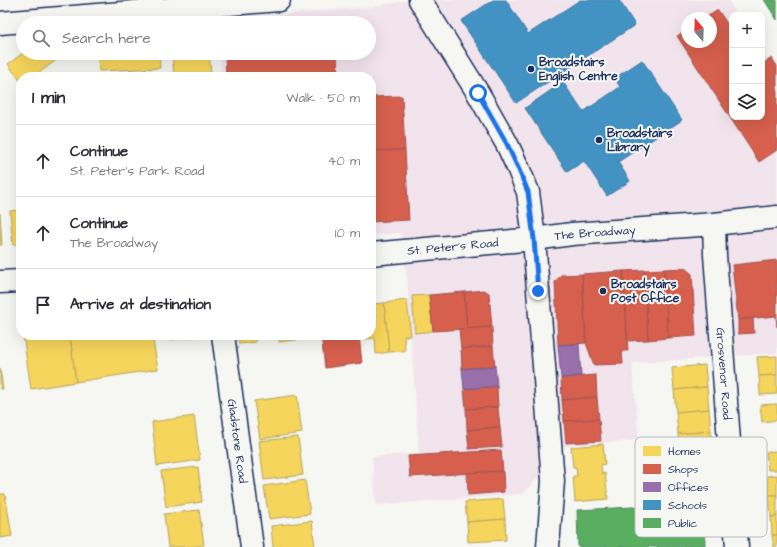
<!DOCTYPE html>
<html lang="en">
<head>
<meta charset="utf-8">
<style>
  :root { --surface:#fff; --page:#f7f7f7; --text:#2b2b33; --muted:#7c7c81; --line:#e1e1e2 }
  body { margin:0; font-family:"Architects Daughter",sans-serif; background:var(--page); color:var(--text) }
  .controls { position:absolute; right:12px; top:12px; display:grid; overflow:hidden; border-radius:8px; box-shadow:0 4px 16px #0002 }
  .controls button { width:36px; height:36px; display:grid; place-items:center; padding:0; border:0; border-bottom:1px solid var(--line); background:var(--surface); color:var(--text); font:20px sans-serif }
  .compass { position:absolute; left:681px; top:12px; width:36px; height:36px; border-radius:50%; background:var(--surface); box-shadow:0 4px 16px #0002; rotate:341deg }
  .stop { position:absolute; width:12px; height:12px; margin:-9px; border:3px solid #1a73e8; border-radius:50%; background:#fff }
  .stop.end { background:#1a73e8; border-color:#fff; box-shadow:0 1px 4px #0008 }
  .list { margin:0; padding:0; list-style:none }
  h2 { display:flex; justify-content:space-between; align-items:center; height:52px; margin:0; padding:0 16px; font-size:17px }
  h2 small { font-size:13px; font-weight:400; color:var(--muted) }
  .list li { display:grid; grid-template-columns:26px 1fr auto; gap:12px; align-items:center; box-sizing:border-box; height:72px; padding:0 16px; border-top:1px solid var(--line) }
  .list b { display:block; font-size:15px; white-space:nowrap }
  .list p { margin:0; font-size:13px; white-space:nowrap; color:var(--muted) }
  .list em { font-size:13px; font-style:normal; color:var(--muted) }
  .icon { flex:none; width:22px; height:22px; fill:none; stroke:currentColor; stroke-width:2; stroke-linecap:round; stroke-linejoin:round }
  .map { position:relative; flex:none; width:777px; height:547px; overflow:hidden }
  .search { position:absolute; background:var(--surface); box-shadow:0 4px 16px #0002; left:16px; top:16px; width:360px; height:44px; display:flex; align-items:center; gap:10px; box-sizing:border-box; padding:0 14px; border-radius:22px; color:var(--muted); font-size:15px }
  .panel { position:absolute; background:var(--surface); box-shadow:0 4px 16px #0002; left:16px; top:72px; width:360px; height:268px; border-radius:16px }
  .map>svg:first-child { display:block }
</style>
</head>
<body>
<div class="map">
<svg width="777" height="547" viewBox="0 0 777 547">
  <rect width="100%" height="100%" fill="#f6f6f2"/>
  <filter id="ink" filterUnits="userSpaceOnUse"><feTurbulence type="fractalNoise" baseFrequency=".025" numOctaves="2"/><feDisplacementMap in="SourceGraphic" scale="8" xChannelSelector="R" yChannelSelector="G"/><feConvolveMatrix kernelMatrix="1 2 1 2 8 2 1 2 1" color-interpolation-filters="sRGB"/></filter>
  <g filter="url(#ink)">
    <path fill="#f2e4ec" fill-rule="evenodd" d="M410,0H728L737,15H732V117H762V52L777,75V353L632,363L639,440L566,446L523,494L376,505L372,457L419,453L407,279L401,233L371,235V77H222L220,53H369V23H218V20L372,7ZM687,18H711V42H687Z"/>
    <g fill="#f6d55c" stroke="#b4a35d">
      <path d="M23,53H53L58,59L33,77H21V82L8,64Z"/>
      <path d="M98,53H159L160,68L99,71Z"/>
      <path d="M172,53H209L211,73L174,76Z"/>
      <path d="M21,210V244L13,245L10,211Z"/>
      <path d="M0,213L2,245H0Z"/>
      <path d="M429,295L433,331L415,333L412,296Z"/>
      <path d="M407,300L411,336H404L405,351L389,352L384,303Z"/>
      <path d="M384,303L389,352L376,354L375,338L365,339V335H371V304Z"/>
      <path d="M23,335H70L76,382L31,389Z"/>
      <path d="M70,335H152L158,369L76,382Z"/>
      <path d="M170,335H204V336L170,340Z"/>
      <path d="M238,335H255L256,342L239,344Z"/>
      <path d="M279,335H303V339L279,342Z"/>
      <path d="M777,356V375L759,376L757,357Z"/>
      <path d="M705,365L707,387L674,390L672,368Z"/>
      <path d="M0,369L3,389H0Z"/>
      <path d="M777,375V394L760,395L759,376Z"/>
      <path d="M707,387L709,409L676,412L674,390Z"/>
      <path d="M297,395L302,433L260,439L254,401Z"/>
      <path d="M777,404V420L762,422L760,405Z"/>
      <path d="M709,409L711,431L678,434L676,412Z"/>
      <path d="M194,416L200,460L157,466L152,422Z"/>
      <path d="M711,431L713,453L680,456L678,434Z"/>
      <path d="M298,437L303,475L264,480L259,441Z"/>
      <path d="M603,444L605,464L601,465L602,474L605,473L608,499L575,502L573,476H577L576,467H573L571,447Z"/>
      <path d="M777,451V470H768L766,452Z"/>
      <path d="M198,467L202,502L166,507L161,471Z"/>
      <path d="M777,475V495H769L767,476Z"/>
      <path d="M305,480L310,514L269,519L264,486Z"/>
      <path d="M0,494H5L12,536L0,538Z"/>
      <path d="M769,495H777V516L771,517Z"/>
      <path d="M503,499L505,519L467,522L465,502Z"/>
      <path d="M199,510L204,545L189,547H168L164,514Z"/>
      <path d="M777,516V535H772L771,517Z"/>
      <path d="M505,519L506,540L468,542L467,522Z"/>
      <path d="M312,521L315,547H273L271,526Z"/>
      <path d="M772,535H777V547H774Z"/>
    </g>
    <g fill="#d6604d" stroke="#9e5152">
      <path d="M718,10L732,31V117H762V64L772,58L777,66V150L759,162L677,36L687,30V42H711V18H705Z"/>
      <path d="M225,53H337L338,77H226Z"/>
      <path d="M402,96L405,150L371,151V97Z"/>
      <path d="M405,150L409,220L371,222V151Z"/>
      <path d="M777,260V327L776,316L738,320L732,265Z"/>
      <path d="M685,268L692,274L696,336L668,338L664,269Z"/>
      <path d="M664,269L668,338L648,340L644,270Z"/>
      <path d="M644,270L648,340L627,341L623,271Z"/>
      <path d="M623,271L628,351H622L623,364L594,365L586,343L582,274Z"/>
      <path d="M582,274L586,343L558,345L555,282L561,275Z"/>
      <path d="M484,290L489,293L492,327L467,329L464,292Z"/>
      <path d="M464,292L467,329L433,331L429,295Z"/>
      <path d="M753,318L754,333L738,334V320Z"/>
      <path d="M492,327L493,346L461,349L459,329Z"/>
      <path d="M321,335H343V336L359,335L362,363L325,368Z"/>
      <path d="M493,346L495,366L462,369L461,349Z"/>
      <path d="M596,375L597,397L562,400L561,378Z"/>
      <path d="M497,386L498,407L466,409L464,389Z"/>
      <path d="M597,397L599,419L564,421L562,400Z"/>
      <path d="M498,407L500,427L467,430L466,409Z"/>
      <path d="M599,419L601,441L566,443L564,421Z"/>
      <path d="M500,427L502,447L469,449L467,430Z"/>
      <path d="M501,450L503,471L410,477L408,456Z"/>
      <path d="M503,471L504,492L468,495L467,473Z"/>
    </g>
    <g fill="#9970ab" stroke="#735c94">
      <path d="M579,344L581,376L561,378L558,345Z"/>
      <path d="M495,366L497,386L464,389L462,369Z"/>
    </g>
    <g fill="#4393c3" stroke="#3775a5">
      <path d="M493,0H506L528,34L580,0H619L635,25L516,103L461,21Z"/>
      <path d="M642,60L682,120L618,162L630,181L607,196L584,161L567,172L525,108L563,82L583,112L620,87L615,78Z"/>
    </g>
    <g fill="#5aae61" stroke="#478860">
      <path d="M764,0H777V20L765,1Z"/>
      <path d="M688,504V510L704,509L705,545L680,547H578L577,510Z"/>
    </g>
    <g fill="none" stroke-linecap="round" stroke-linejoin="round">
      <defs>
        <g id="minor">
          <path d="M0,23L279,0"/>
          <path id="s1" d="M714,224L715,255L737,547"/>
          <path d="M534,239L553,481L548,547"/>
          <path id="s2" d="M223,335L252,547"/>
        </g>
        <g id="major">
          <path d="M420,0L478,93L507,144L519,170L528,192L534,239"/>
          <path id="s3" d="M371,254L534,239L572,234L714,224L777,217"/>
          <path d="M0,282L21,281"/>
        </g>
      </defs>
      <use href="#minor" stroke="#1b2f5e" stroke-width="25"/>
      <use href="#major" stroke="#1b2f5e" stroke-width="25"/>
      <use href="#minor" stroke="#f6f6f2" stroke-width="22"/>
      <use href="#major" stroke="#f6f6f2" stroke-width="22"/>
    </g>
  </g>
  <g fill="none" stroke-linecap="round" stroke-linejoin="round" filter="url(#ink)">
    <path stroke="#1a73e8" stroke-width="5" d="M478,93L507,144L519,170L528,192L534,239L538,291"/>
  </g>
  <g fill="#1b2f5e" stroke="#f6f6f2" stroke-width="1.5">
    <circle cx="531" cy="69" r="4"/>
    <circle cx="599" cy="140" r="4"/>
    <circle cx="603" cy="291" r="4"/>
  </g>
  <g text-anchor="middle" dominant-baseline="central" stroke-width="4" stroke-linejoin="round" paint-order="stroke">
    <g font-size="12" font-weight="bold" fill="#1b2f5e" stroke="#f6f6f2" text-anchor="start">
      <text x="539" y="62">Broadstairs<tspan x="539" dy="14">English Centre</tspan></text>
      <text x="607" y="133">Broadstairs<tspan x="607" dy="14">Library</tspan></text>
      <text x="611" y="284">Broadstairs<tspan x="611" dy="14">Post Office</tspan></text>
    </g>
    <g font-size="12" fill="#1b2f5e" stroke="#f6f6f2">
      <text stroke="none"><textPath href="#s3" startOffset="225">The Broadway</textPath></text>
      <text stroke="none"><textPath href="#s3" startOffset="82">St. Peter's Road</textPath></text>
      <text stroke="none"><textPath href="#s1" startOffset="150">Grosvenor Road</textPath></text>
      <text stroke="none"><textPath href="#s2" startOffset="107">Gladstone Road</textPath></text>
    </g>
  </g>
  <rect x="635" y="437" width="132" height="100" rx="6" fill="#f6f6f2" stroke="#b4bac6" stroke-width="1"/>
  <rect x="643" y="446" width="18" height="10" fill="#f6d55c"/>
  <rect x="643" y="464" width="18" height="10" fill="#d6604d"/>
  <rect x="643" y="482" width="18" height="10" fill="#9970ab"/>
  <rect x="643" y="500" width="18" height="10" fill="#4393c3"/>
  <rect x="643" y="518" width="18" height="10" fill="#5aae61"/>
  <g font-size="11" fill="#1b2f5e">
    <text x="668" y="455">Homes</text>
    <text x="668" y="473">Shops</text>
    <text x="668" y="491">Offices</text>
    <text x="668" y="509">Schools</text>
    <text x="668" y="527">Public</text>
  </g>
</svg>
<div class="controls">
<button>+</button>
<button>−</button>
<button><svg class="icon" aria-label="layers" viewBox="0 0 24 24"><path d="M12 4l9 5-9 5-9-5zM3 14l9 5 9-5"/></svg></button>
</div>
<svg class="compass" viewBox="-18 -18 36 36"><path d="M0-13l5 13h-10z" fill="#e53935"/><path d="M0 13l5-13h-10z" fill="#7c7c81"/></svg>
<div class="stop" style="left:478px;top:93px"></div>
<div class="stop end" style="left:538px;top:291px"></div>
<div class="search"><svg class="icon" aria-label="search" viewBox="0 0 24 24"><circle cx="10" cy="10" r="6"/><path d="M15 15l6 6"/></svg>Search here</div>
<section class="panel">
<h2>1 min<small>Walk · 50 m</small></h2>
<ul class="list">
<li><svg class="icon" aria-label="ahead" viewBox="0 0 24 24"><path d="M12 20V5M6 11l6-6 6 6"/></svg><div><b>Continue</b><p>St. Peter's Park Road</p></div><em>40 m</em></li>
<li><svg class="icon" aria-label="ahead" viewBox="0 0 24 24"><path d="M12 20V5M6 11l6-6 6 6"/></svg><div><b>Continue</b><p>The Broadway</p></div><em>10 m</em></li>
<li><svg class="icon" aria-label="arrive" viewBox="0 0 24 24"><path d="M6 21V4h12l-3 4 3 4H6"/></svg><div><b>Arrive at destination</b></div></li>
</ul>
</section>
</div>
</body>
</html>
